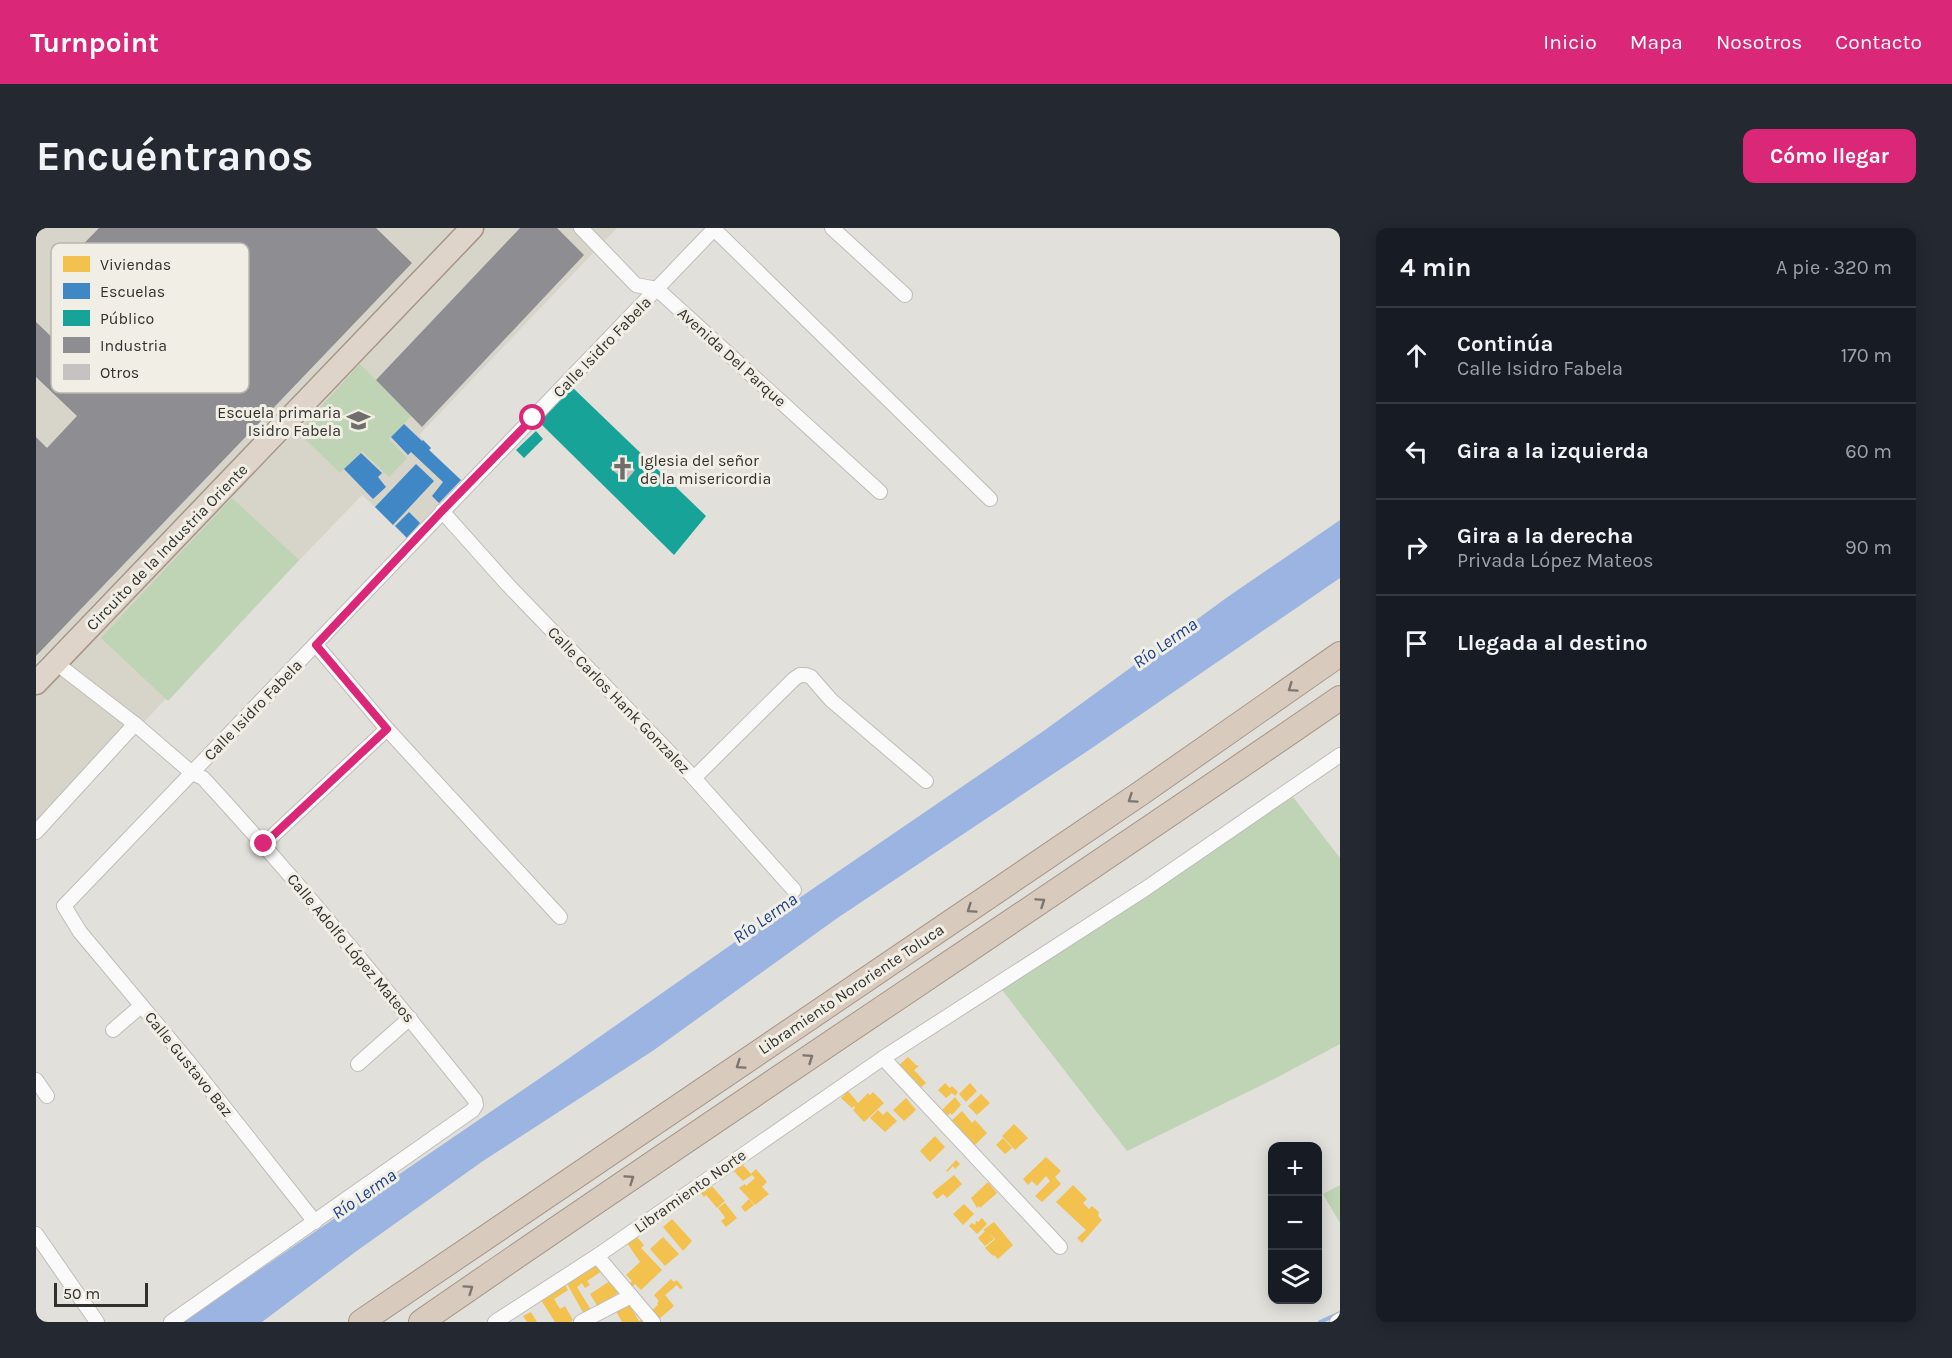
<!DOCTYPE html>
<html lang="es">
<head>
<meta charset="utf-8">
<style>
  :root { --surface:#171b24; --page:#242831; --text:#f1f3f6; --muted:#9ea1a6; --line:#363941; --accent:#db2777 }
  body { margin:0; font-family:Karla,sans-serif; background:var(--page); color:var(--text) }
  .controls { position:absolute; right:18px; bottom:18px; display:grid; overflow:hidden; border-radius:12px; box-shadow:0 3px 15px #0003 }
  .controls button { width:54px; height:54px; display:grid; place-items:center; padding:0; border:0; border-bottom:2px solid var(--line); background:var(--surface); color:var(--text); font:30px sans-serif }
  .scale { position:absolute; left:18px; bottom:15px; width:94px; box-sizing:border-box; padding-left:6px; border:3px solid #32312e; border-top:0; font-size:16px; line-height:21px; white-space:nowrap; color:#32312e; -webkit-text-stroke:4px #f1efe5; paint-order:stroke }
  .stop { position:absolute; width:18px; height:18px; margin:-14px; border:4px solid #db2777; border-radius:50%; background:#fff }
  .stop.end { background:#db2777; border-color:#fff; box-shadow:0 2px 6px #0008 }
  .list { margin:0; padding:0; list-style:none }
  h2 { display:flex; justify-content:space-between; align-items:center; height:78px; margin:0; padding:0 24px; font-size:26px }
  h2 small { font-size:20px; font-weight:400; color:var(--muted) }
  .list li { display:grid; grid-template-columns:39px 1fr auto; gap:18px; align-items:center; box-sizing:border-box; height:96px; padding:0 24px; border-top:2px solid var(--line) }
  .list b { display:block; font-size:22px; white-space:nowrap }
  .list p { margin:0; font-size:20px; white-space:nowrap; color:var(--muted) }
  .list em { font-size:20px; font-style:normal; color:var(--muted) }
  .icon { flex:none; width:33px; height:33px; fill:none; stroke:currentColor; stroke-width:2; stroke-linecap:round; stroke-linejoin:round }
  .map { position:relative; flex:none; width:1304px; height:1094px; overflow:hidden; border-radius:12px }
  header { display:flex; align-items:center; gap:36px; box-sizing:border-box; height:84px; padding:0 30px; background:var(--accent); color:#fff }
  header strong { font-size:28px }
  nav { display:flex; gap:33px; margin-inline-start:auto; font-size:21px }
  .intro { display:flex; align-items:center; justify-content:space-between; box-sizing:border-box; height:144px; padding:0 36px }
  h1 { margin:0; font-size:42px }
  .button { padding:15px 27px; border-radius:12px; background:var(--accent); color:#fff; font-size:21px; font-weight:700 }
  main { display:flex; gap:36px; padding:0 36px }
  aside { flex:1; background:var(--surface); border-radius:12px; box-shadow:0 3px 15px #0003 }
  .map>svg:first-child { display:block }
</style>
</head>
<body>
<header>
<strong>Turnpoint</strong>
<nav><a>Inicio</a><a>Mapa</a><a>Nosotros</a><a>Contacto</a></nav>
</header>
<div class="intro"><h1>Encuéntranos</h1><a class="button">Cómo llegar</a></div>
<main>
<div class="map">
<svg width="1304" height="1094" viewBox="0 0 1304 1094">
  <rect width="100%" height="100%" fill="#e1e0db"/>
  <path fill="#d7d4c9" d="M0,0H581L383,207L395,220L394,222L425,252L371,310L326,267L0,606Z"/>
  <g fill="#bfd3b5">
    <path d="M324,136L375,188L353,211L371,230L353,249L326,223L304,245L262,204Z"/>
    <path d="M196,270L263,332L132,473L65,410Z"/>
    <path d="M1257,569L1304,630V816L1240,850L1091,923L966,762Z"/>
    <path d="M1304,957V995L1287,966Z"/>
  </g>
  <path fill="#9cb4e1" d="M1304,292V350L1053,522L800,691L618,822L447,933L322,1022L226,1094H147L529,833L709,707L1009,502L1193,368Z"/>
  <g fill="#f2c14e">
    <path d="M872,829L880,837L883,838L878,842L890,855L881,863L860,840Z"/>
    <path d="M909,855L914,860L916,858L922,864L919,868L916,865L910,870L902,862Z"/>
    <path d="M934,855L941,863L930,874L923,866Z"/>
    <path d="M812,863L822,875L832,865L834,867L837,864L848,875L828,894L817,882L819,880L818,878L816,880L805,870Z"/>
    <path d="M945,866L954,875L941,887L932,878Z"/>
    <path d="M919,869L925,877L916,887L914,885L909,890L904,884Z"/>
    <path d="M870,870L880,882L868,893L857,882Z"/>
    <path d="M842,882L847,887L851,883L861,893L849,904L834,890Z"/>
    <path d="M926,883L936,895L939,892L951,905L935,921L913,895Z"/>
    <path d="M978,896L992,910L979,922L966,908Z"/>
    <path d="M899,908L909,919L894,934L884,923Z"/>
    <path d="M967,910L976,920L969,926L960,917Z"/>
    <path d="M1010,929L1025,943L1019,949L1025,956L1006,974L999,968L1014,953L1010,948L1001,958L996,953L992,957L987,951Z"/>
    <path d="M920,932L924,936L919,941L917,938L911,944L910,943Z"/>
    <path d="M705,935L716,947L707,953L696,941Z"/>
    <path d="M720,941L731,954L726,959L733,966L719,977L703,960L709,956L710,958L719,950L715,946Z"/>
    <path d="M918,947L926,956L911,970L907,966L901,971L896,965Z"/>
    <path d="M952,954L961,965L944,980L943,978L941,980L935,970Z"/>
    <path d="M673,955L689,973L681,980L670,967L668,969L664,964Z"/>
    <path d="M1037,957L1051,971L1047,975L1053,981L1056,978L1063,984L1062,988L1066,992L1046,1015L1041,1010L1050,1002L1020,974Z"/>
    <path d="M713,971L718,977L709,984L705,979Z"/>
    <path d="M689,975L701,990L690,999L685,993L689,990L688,988L682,980Z"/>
    <path d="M928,976L938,986L927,997L917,986Z"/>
    <path d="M946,990L951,996L941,1006L933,998L936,995L939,997L940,993L942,994Z"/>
    <path d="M636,991L656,1013L647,1023L627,999Z"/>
    <path d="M958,994L977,1017L962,1031L958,1027L957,1028L949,1020L959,1011L953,1005L958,1011L949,1018L942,1010L949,1003L947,1002Z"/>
    <path d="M600,1008L608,1017L605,1020L626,1042L605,1062L599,1056L596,1059L593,1056L596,1053L590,1047L604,1034L591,1015Z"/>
    <path d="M627,1009L643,1026L629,1038L614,1021Z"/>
    <path d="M560,1034L566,1043L551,1053L554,1057L549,1060L546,1055L541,1059L555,1082L548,1086L530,1054Z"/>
    <path d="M635,1051L638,1054L641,1052L647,1060L644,1061L641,1057L629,1067L638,1078L622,1092L615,1083L622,1077L621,1075L623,1073L618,1067Z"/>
    <path d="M574,1053L582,1065L562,1079L554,1066Z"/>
    <path d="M529,1057L532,1062L518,1071L524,1081L529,1078L537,1092L534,1094H519L505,1072Z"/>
    <path d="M593,1076L603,1093L607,1091L610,1094H586L580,1083Z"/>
    <path d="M495,1084L501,1094H491L487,1088Z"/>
  </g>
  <g fill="#3f88c5">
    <path d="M368,196L386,213L387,212L395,220L393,222L425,252L403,275L396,268L407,254L375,224L372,227L355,209Z"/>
    <path d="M325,225L346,245L342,249L350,259L337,271L308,241Z"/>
    <path d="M380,236L398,253L357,297L339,279Z"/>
    <path d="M373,284L384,295L371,310L359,298Z"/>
  </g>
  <g fill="#17a398">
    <path d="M536,159L670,288L638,327L503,194Z"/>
    <path d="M500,203L507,211L488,230L480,222Z"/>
  </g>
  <g fill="#8d8d92">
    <path d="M63,0H340L376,35L0,428V209L11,220L41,188L0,149V94L67,158L109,114L28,36Z"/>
    <path d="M484,0H521L548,27L386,199L340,152Z"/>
  </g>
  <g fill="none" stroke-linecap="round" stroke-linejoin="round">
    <path stroke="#9cb4e1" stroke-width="4" d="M1284,1094L1304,1085"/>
  </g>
  <path fill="#c4c3c2" d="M585,226L599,242L590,253L574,240Z"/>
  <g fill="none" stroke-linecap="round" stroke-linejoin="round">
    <defs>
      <g id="minor">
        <path d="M545,0L600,57L621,61L844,264"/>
        <path d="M796,0L869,67"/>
        <path d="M678,1L954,271"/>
        <path d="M406,283L472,357L658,550L758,662"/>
        <path d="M280,417L351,501L524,689"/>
        <path d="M20,435L99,496L156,545L167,550C262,653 351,762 439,872L440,877L437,882L135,1094"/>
        <path d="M658,550L758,451L764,447H770L775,449L795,472L890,553"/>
        <path d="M0,604L99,496"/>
        <path d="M228,616L351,501"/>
        <path d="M77,802L105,778"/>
        <path d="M847,830L1024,1019"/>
        <path d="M322,836L374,790"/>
        <path d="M0,852L11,868"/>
        <path d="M279,994L151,832L44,704L28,678L679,0"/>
        <path d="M0,1006L61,1094"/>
        <path d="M561,1028L617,1094"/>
        <path d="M459,1094L561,1028L847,830L1109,661L1304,527"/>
        <path d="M545,1094L595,1068"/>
        <path d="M1301,1094L1304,1092"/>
      </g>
      <path id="trunk" d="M0,455L436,0"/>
      <g id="motorway">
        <path d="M325,1094L1105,565L1304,426"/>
        <path d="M385,1094C689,883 999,680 1304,470"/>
      </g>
    </defs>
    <use href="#minor" stroke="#bebdba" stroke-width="16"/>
    <use href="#trunk" stroke="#a69687" stroke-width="25"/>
    <use href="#motorway" stroke="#a69687" stroke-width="26"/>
    <use href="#minor" stroke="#fafafa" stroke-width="14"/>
    <use href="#trunk" stroke="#dfd4ca" stroke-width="22"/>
    <use href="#motorway" stroke="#d8cabd" stroke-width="24"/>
  </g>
  <defs><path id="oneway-chevron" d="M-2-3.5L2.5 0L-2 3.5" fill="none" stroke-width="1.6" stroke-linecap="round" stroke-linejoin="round" transform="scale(1.5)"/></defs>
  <g stroke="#7d766e">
    <use href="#oneway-chevron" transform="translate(1256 460) rotate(145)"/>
    <use href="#oneway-chevron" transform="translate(1096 571) rotate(146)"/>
    <use href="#oneway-chevron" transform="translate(1005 674) rotate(-34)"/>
    <use href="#oneway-chevron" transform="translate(935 681) rotate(146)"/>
    <use href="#oneway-chevron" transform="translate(773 830) rotate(-34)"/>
    <use href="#oneway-chevron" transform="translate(704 837) rotate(146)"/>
    <use href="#oneway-chevron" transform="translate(594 951) rotate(-34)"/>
    <use href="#oneway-chevron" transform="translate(433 1061) rotate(-35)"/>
  </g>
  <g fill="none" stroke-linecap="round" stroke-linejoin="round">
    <path stroke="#db2777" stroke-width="8" d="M228,616L351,501L280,417L406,283L497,190"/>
  </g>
  <defs>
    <symbol id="school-bare" viewBox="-9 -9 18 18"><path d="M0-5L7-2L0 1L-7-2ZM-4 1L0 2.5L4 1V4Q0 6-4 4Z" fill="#6f6e6b" stroke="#f1efe5" stroke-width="2.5" paint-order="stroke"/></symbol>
    <symbol id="church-bare" viewBox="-9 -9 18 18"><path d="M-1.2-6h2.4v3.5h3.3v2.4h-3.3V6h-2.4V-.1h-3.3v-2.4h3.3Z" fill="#6f6e6b" stroke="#f1efe5" stroke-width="2.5" paint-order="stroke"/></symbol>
  </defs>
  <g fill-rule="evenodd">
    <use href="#school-bare" x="306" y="176" width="33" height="33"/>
    <use href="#church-bare" x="570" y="224" width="33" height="33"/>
  </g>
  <g text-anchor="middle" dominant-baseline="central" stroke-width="6" stroke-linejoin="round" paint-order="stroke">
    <g font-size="16" fill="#32312e" stroke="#f1efe5">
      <text transform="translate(566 119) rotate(-46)">Calle Isidro Fabela</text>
      <text transform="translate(696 129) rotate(42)">Avenida Del Parque</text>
      <text transform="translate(131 319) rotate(-46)">Circuito de la Industria Oriente</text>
      <text transform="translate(583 472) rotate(46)">Calle Carlos Hank Gonzalez</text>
      <text transform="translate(217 482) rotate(-46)">Calle Isidro Fabela</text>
      <text transform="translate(315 720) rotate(50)">Calle Adolfo López Mateos</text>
      <text transform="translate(815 761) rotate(-34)">Libramiento Nororiente Toluca</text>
      <text transform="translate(153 836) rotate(51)">Calle Gustavo Baz</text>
      <text transform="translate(654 963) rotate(-35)">Libramiento Norte</text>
    </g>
    <g font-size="16" fill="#32312e" stroke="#f1efe5" text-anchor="end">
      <text x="305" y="184">Escuela primaria<tspan x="305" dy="18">Isidro Fabela</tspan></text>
      <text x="604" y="232" text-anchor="start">Iglesia del señor<tspan x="604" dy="18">de la misericordia</tspan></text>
    </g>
    <g font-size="18" font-style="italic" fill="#1c3f8b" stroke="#f1efe5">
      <text transform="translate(1129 415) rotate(-35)">Río Lerma</text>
      <text transform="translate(729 690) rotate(-35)">Río Lerma</text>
      <text transform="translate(328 966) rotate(-35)">Río Lerma</text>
    </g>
  </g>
  <rect x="15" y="15" width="198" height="150" rx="9" fill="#f1efe5" stroke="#b8b6ae" stroke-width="1.5"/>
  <rect x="27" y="28" width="27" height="16" fill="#f2c14e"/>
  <rect x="27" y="55" width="27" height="16" fill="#3f88c5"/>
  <rect x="27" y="82" width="27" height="16" fill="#17a398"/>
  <rect x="27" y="109" width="27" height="16" fill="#8d8d92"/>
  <rect x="27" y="136" width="27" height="16" fill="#c4c3c2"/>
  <g font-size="16" fill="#32312e">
    <text x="64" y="42">Viviendas</text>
    <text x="64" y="69">Escuelas</text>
    <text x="64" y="96">Público</text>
    <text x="64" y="123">Industria</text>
    <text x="64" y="150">Otros</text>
  </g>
</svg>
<div class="controls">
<button>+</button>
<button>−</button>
<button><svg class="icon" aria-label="layers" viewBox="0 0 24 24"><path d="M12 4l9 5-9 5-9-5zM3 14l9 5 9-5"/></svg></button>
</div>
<div class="scale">50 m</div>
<div class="stop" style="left:497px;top:190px"></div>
<div class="stop end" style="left:228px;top:616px"></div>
</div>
<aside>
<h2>4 min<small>A pie · 320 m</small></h2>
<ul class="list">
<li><svg class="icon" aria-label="ahead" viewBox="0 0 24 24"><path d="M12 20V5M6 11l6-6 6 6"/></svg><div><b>Continúa</b><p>Calle Isidro Fabela</p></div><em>170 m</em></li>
<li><svg class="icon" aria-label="left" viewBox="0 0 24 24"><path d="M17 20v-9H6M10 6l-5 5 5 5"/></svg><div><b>Gira a la izquierda</b></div><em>60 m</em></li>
<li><svg class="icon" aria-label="right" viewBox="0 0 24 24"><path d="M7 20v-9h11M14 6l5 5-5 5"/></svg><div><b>Gira a la derecha</b><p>Privada López Mateos</p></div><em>90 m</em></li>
<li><svg class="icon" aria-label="arrive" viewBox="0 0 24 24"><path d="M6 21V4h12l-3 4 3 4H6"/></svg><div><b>Llegada al destino</b></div></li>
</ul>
</aside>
</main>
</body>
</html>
